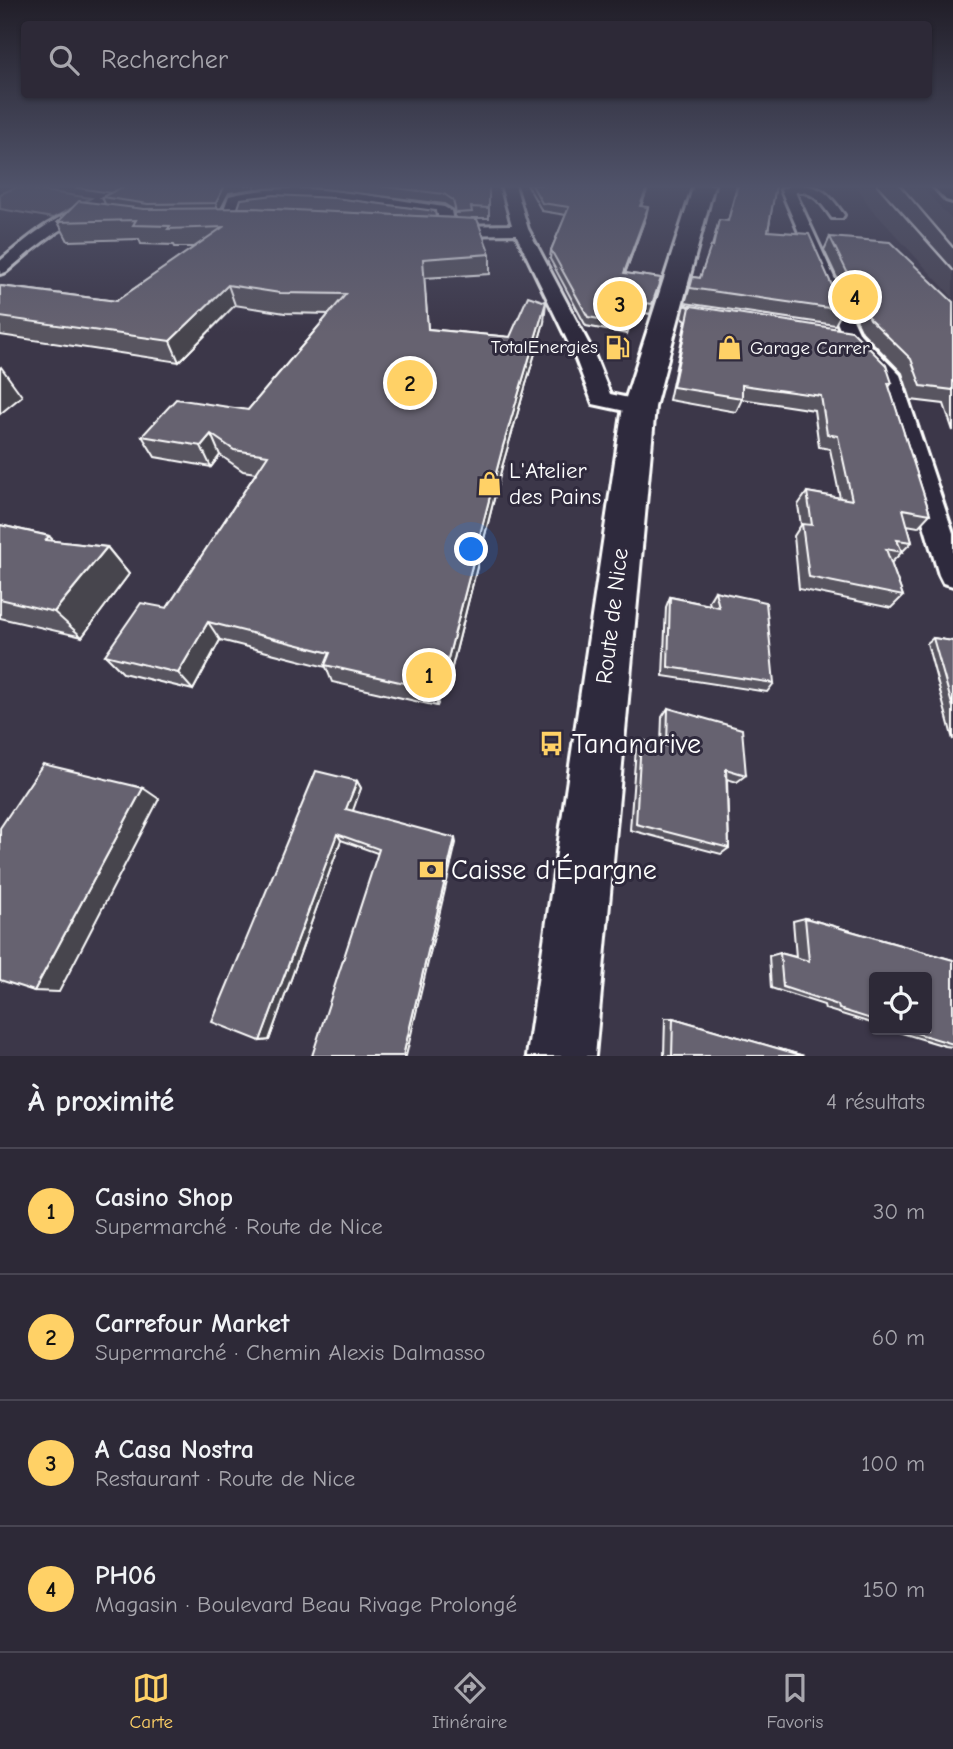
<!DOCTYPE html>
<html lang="fr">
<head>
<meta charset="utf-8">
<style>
  :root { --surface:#2d2937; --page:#393542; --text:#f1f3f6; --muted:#a7a6ad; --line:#484552; --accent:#ffd166 }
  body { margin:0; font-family:"Comic Neue",sans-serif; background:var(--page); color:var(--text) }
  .controls { position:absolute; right:21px; bottom:21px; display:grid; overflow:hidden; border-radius:7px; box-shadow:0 2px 5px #0004 }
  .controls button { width:63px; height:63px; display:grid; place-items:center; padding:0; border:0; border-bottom:2px solid var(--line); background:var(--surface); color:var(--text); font:35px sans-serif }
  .you { position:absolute; left:472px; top:550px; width:24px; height:24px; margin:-18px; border:5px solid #fff; border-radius:50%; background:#1a73e8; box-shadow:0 0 0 10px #1a73e833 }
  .badge { display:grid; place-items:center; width:46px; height:46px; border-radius:50%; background:var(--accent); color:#111; font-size:23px; font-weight:700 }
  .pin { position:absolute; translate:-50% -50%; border:4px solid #fff; box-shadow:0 2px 7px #0006 }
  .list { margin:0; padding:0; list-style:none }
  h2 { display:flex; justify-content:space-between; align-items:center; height:91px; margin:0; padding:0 28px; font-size:30px }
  h2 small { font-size:23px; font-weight:400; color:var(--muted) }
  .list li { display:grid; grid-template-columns:46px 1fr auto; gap:21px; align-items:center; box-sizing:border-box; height:126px; padding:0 28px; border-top:2px solid var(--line) }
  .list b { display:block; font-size:26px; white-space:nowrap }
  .list p { margin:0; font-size:23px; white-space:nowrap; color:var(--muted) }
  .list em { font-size:23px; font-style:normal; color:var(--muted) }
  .icon { flex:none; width:38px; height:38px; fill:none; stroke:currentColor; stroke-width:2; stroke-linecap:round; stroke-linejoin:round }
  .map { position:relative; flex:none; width:953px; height:1056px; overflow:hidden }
  .search { position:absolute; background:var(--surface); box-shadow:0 2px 5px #0004; left:21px; right:21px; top:21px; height:77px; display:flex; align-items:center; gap:18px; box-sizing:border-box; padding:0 24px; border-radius:7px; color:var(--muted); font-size:26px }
  .sheet { height:595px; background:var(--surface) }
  nav { display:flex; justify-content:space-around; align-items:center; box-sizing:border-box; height:98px; border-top:2px solid var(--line); background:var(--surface); font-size:19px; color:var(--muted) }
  nav a { display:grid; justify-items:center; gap:4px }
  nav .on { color:var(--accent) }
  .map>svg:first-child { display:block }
</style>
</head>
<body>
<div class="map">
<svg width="953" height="1056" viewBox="0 0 953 1056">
  <rect width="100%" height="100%" fill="#3c3749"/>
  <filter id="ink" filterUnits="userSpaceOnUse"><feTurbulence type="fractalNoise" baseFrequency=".0143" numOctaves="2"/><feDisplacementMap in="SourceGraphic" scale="14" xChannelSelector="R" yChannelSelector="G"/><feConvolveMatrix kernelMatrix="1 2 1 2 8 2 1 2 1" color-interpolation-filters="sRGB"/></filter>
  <g filter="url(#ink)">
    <path fill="#494455" d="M856,185H900L923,188L953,221V298L869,206Z"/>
    <path fill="#555060" stroke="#aaa8b0" stroke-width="2" d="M17,187L91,198L53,218L0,209V194Z"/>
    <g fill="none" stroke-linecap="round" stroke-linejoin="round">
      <defs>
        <g id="street">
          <path d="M501,185H515L528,229L594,354L610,394L647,402L650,407L647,412L639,414L593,404L574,354L516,234L446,235L439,231L438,214C381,206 294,187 240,202L232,223H222L220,220L229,196C298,179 375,197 444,207L451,211L454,226L512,225Z"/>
          <path d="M791,185C821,185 827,191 844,215L842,218H832C823,205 813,189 795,192L860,334L900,375L953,533V586L943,583L939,575L880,377L843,336L781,190Z"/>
          <path d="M90,208L97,212L95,215C61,223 32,250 6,272L0,274V261C26,240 56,212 90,208Z"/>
        </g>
        <g id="primary">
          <path d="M694,185H714L655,407L595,1056H527L623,407Z"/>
          <path d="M932,185H953V202L946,200Z"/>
        </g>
      </defs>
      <use href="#street" stroke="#fff" stroke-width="6"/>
      <use href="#primary" stroke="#fff" stroke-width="6"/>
      <use href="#street" fill="#2f2a3d" fill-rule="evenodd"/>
      <use href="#primary" fill="#2f2a3d" fill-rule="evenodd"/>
      <g stroke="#fff" stroke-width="2.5">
        <path d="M877,185L953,270"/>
        <path d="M900,185L953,247"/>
      </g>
    </g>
    <g fill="#585460" stroke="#fff" stroke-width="2" fill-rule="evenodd">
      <path d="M59,185H489V218H472L490,254V274L424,278L428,329L510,337L544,322L502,467L446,691H442L437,706L332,682L326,667L220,640L193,690L123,673L105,655L167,608L256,473L243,471L220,455L211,467L155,457L142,436L248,410L329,314L285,313L235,305L179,362L0,335V286L116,301L195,247H175L174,245L141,244L139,239L68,241L58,222L105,204L102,197L111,193ZM309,187L444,204L454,210L455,218L221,209L229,193L255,189Z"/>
      <path d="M527,185H649L641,206L646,216L625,273L661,278L650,314L635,311L627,334L586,326L550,259L551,250L566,215L542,211Z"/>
      <path d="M737,185H776L768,231L843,310L835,325L685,303L693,277L700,278L712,246L719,220L728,221Z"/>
      <path d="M830,237L953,302V431L944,404L911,400L902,373L862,332L824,250Z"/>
      <path d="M685,305L892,383L889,387L930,514L918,527L907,525L912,542L891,563L903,596L891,608L799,589L794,536L801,525L798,505L807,492L840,498L830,449L819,447L814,410L742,399L736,412L669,400L686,320L682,317Z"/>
      <path d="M0,525L49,536L54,541L107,547L129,574L82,637L0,618Z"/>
      <path d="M715,591L774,683L767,692L663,676L666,607L670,597L710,605L709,601Z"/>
      <path d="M933,638L953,641V740L927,643Z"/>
      <path d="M668,708L746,775L737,782L727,779L729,848L721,854L630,830L636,748L641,740L661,745L662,717Z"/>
      <path d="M357,781L361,788L352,811L456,843L377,853L341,840L269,1040L260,1041Z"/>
      <path d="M805,918L953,960V1047L945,1046L892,1030H927L874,977V1024L825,1009L824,1005L771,988L769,956L780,953L796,957L793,921Z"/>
      <path d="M665,1018H673L804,1056H664Z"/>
    </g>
    <g fill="#47454e" stroke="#fff" stroke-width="2">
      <path d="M225,185H254L255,189L229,193L219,213L216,203Z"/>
      <path d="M648,185H649L638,215L640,206Z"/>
      <path d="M648,207L646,216L622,282L624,273Z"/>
      <path d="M228,285L235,305L179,362L170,341Z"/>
      <path d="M546,302L544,322L502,467L446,691L444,674L503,446Z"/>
      <path d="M1,367L22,396L0,414V368Z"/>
      <path d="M211,434L220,455L211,467L201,446Z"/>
      <path d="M107,547L129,574L82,637L54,612Z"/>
      <path d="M208,622L220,640L193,690L178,673Z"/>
      <path d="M440,674L442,691L437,706L435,690Z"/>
      <path d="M357,781L361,788L351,816L346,809Z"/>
      <path d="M143,788L159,799L59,992L34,991Z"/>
      <path d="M337,834L341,840L269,1040L260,1041Z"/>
      <path d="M455,838L456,843L406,1056H403Z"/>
    </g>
    <g fill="#666270" stroke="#fff" stroke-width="2">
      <path d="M119,185H225L216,203L148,204L102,197L125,186Z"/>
      <path d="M371,185H489V208L471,207L472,212L456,213L453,200L444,194Z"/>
      <path d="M532,185H648L640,206L648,207L624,273L661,278L652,304L637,302L629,324L588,317L551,250L569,207L542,203Z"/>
      <path d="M738,185H776L768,231L809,234L843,310L690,288L693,277L700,278L711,246L713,247L719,220L728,221Z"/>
      <path d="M274,195L335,198L435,211L436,217L238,208L241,199Z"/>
      <path d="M79,201L144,209L253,208L477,219L490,254L423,259L428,329L510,337L528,296L546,302L503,446L444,674H440L435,690L325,665L330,653L208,622L178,673L105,655L141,603L167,608L268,455L234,450L211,434L201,446L142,436L176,399L248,410L346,294L280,293L228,285L170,341L0,317V286L116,301L223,227L168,229L170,226L133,225L136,220L58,222Z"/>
      <path d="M830,237L890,242L953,302V390L921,386L911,359L870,319Z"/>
      <path d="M685,305L852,331L886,365L892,383H888L930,514L903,509L912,542L897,540L902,552L886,549L903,596L809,577L802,524L812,525L807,492L852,500L838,436L827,434L821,396L742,385V398L673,387L690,307Z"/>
      <path d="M0,525L49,536L46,540L107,547L54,612L0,599Z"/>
      <path d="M715,591L766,602L774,683L668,667L670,597L719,607Z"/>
      <path d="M933,638L953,641V708Z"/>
      <path d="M668,708L742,729L746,775L726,769L729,848L636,824L641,740L667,746Z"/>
      <path d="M43,764L143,788L34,991L0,980V828Z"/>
      <path d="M316,771L357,781L346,809L455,838L403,1056H312L379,849L337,834L260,1041L212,1022Z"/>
      <path d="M805,918L953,960V1044L906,1030H927V977H874V1020L839,1009L838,1005L783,987L780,953L809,961Z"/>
      <path d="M673,1018L804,1056H672Z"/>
    </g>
  </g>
  <linearGradient id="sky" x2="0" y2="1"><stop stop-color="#211e28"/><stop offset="0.56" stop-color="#50536a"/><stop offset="1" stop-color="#50536a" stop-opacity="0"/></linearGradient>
  <rect width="953" height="333" fill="url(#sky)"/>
  <defs>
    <symbol id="fuel-bare" viewBox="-9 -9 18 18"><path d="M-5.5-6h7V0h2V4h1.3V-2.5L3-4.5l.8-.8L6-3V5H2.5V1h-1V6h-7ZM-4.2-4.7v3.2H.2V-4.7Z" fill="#ffd166" stroke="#2f2a3d" stroke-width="2.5" paint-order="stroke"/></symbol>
    <symbol id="shop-bare" viewBox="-9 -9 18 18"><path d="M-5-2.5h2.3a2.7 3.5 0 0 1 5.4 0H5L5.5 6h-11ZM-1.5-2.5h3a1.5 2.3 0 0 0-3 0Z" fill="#ffd166" stroke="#2f2a3d" stroke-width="2.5" paint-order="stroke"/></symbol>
    <symbol id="bus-bare" viewBox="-9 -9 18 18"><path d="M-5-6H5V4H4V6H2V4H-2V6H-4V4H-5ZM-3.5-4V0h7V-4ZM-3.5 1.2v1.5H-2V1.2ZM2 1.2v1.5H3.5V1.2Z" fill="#ffd166" stroke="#2f2a3d" stroke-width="2.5" paint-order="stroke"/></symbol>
    <symbol id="bank-bare" viewBox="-9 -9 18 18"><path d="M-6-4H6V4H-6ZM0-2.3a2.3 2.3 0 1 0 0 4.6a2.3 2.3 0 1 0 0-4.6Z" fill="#ffd166" stroke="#2f2a3d" stroke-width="2.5" paint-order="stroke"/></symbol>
  </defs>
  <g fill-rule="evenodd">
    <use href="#fuel-bare" x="600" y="330" width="35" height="35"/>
    <use href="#shop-bare" x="712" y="330" width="35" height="35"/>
    <use href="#shop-bare" x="472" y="466" width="35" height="35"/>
    <use href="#bus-bare" x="534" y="726" width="35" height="35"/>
    <use href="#bank-bare" x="414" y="852" width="35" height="35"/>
  </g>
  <g text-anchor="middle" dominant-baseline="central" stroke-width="6" stroke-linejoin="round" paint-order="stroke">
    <g font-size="19" fill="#fff" stroke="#2f2a3d" text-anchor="end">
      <text x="598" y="347">TotalEnergies</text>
      <text x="750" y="348" text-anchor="start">Garage Carrer</text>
    </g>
    <g font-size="23" fill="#fff" stroke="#2f2a3d" text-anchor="start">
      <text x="509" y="470">L'Atelier<tspan x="509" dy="26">des Pains</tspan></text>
    </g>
    <g font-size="23" fill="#fff" stroke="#2f2a3d">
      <text transform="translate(612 616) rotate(-83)">Route de Nice</text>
    </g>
    <g font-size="28" fill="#fff" stroke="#2f2a3d" text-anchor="start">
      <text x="572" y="744">Tananarive</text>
      <text x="451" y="870">Caisse d'Épargne</text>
    </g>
  </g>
</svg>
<div class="controls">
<button><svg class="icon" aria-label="locate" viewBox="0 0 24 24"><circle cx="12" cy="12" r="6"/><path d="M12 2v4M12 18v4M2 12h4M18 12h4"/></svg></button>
</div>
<div class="you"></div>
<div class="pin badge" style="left:429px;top:675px">1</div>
<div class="pin badge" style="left:410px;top:383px">2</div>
<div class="pin badge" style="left:620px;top:304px">3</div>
<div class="pin badge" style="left:855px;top:297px">4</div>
<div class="search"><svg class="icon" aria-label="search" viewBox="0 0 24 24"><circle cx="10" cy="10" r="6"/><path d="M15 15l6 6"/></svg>Rechercher</div>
</div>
<section class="sheet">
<h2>À proximité<small>4 résultats</small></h2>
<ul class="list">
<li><span class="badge">1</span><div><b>Casino Shop</b><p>Supermarché · Route de Nice</p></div><em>30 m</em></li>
<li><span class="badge">2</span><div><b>Carrefour Market</b><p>Supermarché · Chemin Alexis Dalmasso</p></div><em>60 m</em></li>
<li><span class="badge">3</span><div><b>A Casa Nostra</b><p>Restaurant · Route de Nice</p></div><em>100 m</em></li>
<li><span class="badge">4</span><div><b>PH06</b><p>Magasin · Boulevard Beau Rivage Prolongé</p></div><em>150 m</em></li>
</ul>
</section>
<nav>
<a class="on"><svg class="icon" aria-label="map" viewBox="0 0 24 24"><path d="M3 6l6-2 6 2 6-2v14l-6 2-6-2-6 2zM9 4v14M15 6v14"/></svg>Carte</a>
<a><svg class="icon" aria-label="directions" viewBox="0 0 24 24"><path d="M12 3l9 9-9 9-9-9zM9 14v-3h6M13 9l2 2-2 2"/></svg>Itinéraire</a>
<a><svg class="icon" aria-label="saved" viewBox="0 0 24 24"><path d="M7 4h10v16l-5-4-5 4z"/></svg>Favoris</a>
</nav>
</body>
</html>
